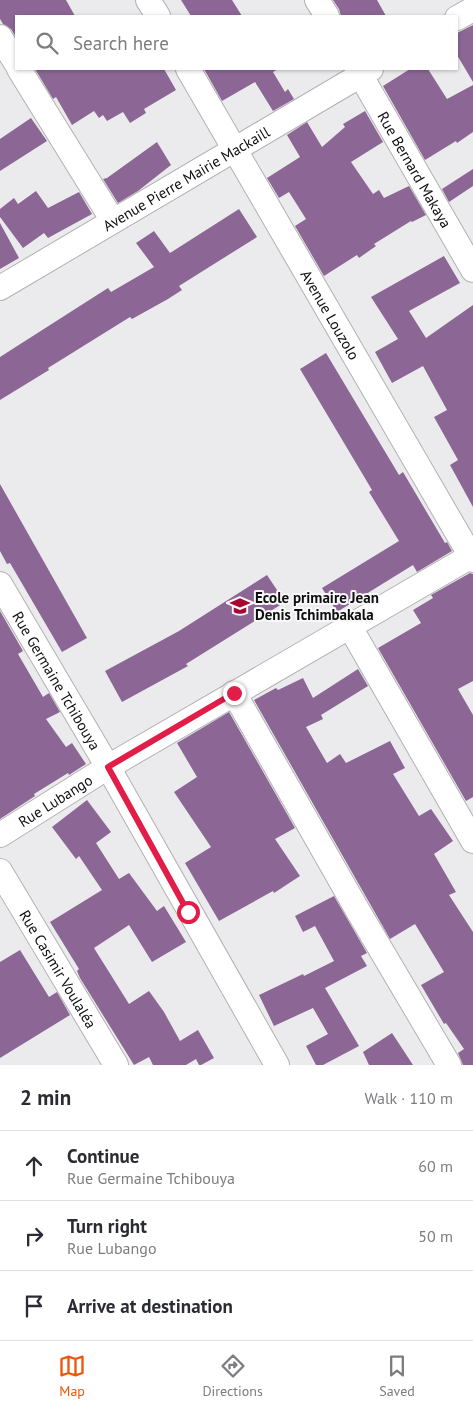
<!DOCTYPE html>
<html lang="en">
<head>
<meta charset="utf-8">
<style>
  :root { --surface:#fff; --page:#f2f2f3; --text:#2b2b33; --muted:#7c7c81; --line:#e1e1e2; --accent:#ea580c }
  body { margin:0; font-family:"PT Sans",sans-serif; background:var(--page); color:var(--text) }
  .stop { position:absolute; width:15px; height:15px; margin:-11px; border:4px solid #e11d48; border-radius:50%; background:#fff }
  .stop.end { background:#e11d48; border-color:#fff; box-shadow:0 1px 5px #0008 }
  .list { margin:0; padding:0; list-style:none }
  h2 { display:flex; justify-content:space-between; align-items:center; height:65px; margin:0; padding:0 20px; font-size:21px }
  h2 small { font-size:16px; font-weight:400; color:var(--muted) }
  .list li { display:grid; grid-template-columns:32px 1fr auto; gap:15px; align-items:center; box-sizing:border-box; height:70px; padding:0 20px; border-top:1px solid var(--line) }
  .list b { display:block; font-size:19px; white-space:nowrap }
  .list p { margin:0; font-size:16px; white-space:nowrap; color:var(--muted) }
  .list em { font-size:16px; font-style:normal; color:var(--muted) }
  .icon { flex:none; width:28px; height:28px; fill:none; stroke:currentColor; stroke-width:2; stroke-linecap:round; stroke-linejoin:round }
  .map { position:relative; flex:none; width:473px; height:1065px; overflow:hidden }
  .search { position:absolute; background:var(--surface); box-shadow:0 1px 4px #0004; left:15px; right:15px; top:15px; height:55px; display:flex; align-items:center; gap:12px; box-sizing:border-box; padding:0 18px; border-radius:0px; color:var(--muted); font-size:19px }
  .sheet { height:275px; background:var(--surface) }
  nav { display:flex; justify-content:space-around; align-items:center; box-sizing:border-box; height:70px; border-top:1px solid var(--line); background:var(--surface); font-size:14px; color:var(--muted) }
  nav a { display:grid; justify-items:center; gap:2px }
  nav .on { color:var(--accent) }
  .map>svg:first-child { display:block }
</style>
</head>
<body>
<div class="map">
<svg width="473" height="1065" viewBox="0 0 473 1065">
  <rect width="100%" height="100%" fill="#ebebed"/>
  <g fill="#8c6795">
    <path d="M0,0H66L75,16H16V37L11,29L3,24L0,19Z"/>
    <path d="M181,0H232L242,16H191Z"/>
    <path d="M333,0H377L386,16H341L339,9Z"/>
    <path d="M473,25V82L457,55V33Z"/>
    <path d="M35,69H164L176,90L144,109L146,113L130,123L123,112L107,121L103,115L99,118L94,111L72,125L56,97L53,99Z"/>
    <path d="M204,69H278L273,72L285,92L288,89L294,99L273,111L255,82L222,101Z"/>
    <path d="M410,69H428L447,99L473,85V132L457,143L456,141L425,160L383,86Z"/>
    <path d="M365,111L383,142L351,162L373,194L379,190L384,198L409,186L426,215L412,222L411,221L374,244L376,246L359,258L357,255L324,276L295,226L306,219L289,192L279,198L267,178L300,157L287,135L307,122L322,147L345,127L343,124Z"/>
    <path d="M31,118L47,141L0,171V139Z"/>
    <path d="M157,142L171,165L138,191L118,203L103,179L107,178Z"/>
    <path d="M473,169V186L449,202L442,189Z"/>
    <path d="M36,191L48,208L79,192L92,214L48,238L44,233L23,248L0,217V209L14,198L18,204Z"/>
    <path d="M239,209L257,237L179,286L182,290L168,299L132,319L130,317L48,368L49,370L0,400V357L108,288L111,292L154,267L136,243L154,231L170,253Z"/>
    <path d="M0,223L19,258L0,269Z"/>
    <path d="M444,256L460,283L409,311L426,338L473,305V507L450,465L458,460L434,417L447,410L423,366L392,383L375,352L398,339L371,297Z"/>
    <path d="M326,353L399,475L403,472L445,543L447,542L452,551L417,572L413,565L337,612L322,588L399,541L369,492L372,490L300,369Z"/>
    <path d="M0,484L87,638L62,652L10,563L7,564L0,551Z"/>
    <path d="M470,573L473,574V681L458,689L473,715V797L466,801L378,648L421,623L413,610L433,598L431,595Z"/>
    <path d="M267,575L285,602L186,664L188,666L122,702L105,671L179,631Z"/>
    <path d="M0,611L23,651L18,654L43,697L49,693L60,712L46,719L66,747L72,743L86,764L69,775L68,773L34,794L35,796L0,819Z"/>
    <path d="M358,669L368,686L321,715L323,719L306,727L327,763L340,754L346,763L390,741L405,768L393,774L419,816L431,809L453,841L434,854L456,892L449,895L473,932V1065H463L458,1053L464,1049L446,1023L444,1024L421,985L444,972L415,924L390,939L254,700L276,688L278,690L303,678L313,698Z"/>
    <path d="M229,712L295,828L275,839L300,876L274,893L273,891L219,921L185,863L211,847L174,792L197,777L177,743Z"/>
    <path d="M87,800L111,832L96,843L119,879L129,873L157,911L164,906L186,942L152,962L129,925L94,948L129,1004L149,991L164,1012L180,1041L198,1030L214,1058L201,1065H199L196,1059L186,1065H153L149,1057L134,1065L80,978L77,971L79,969L50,922L102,890L79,856L76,859L52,827Z"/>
    <path d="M334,896L367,953L361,956L367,966L325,988L359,1046L323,1065H316L306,1046L328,1034L313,1008L274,1026L259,995L303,974L304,976L334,961L315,926L303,932L295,916Z"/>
    <path d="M20,950L49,997L57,992L70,1015L0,1058V962Z"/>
    <path d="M392,1033L413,1065H369L363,1052Z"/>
  </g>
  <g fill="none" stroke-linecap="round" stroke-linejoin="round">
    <defs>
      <g id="street">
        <path d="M148,0L158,16"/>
        <path d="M317,0L327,16"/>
        <path d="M457,18L473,9"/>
        <path d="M0,37L16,63"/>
        <path d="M19,69L113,221"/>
        <path id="s1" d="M188,69L473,560"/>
        <path id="s2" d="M357,69L473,270"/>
        <path id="s3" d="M0,288L371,69"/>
        <path id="s4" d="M0,584L108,767L277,1065"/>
        <path d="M350,627L473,841"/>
        <path d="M234,693L358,911L449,1065"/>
        <path id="s5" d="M0,835L108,767L473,555"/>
        <path id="s6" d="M0,871L116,1065"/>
      </g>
    </defs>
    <use href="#street" stroke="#b2b2b4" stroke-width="26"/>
    <use href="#street" stroke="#fff" stroke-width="24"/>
  </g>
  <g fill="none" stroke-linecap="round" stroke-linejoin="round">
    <path stroke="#e11d48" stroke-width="6" d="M188,912L108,767L234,693"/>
  </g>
  <defs>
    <symbol id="school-bare" viewBox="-9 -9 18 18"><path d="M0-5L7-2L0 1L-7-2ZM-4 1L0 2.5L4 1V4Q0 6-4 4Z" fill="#a40730" stroke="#f8f8fa" stroke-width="2.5" paint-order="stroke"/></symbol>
  </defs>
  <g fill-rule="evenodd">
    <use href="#school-bare" x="226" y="592" width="28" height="28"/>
  </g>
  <g text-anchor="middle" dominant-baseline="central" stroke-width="4" stroke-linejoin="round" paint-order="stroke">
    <g font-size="15" fill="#0e0e0f" stroke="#f8f8fa">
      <text stroke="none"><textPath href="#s2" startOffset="116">Rue Bernard Makaya</textPath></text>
      <text stroke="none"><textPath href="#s3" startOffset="216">Avenue Pierre Mairie Mackaill</textPath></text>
      <text stroke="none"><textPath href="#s1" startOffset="284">Avenue Louzolo</textPath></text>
      <text stroke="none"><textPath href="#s4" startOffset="112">Rue Germaine Tchibouya</textPath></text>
      <text stroke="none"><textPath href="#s5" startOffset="65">Rue Lubango</textPath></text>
      <text stroke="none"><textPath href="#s6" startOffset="114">Rue Casimir Voulaléa</textPath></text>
    </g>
    <g font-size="15" font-weight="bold" fill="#0e0e0f" stroke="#f8f8fa" text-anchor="start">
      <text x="255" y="597">Ecole primaire Jean<tspan x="255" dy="17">Denis Tchimbakala</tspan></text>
    </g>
  </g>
</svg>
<div class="stop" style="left:188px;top:912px"></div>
<div class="stop end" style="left:234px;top:693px"></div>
<div class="search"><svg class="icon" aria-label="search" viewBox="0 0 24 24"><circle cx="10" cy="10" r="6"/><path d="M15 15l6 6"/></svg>Search here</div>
</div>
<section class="sheet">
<h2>2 min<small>Walk · 110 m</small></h2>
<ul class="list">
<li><svg class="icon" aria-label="ahead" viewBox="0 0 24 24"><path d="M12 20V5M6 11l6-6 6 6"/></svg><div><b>Continue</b><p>Rue Germaine Tchibouya</p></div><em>60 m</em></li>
<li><svg class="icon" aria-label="right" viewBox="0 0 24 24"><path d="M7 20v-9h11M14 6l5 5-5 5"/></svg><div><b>Turn right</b><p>Rue Lubango</p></div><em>50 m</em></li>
<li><svg class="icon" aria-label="arrive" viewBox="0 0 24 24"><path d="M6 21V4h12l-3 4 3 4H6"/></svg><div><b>Arrive at destination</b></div></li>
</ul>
</section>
<nav>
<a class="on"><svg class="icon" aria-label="map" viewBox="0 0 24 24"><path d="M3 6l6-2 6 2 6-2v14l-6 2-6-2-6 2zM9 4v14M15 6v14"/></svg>Map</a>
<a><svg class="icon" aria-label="directions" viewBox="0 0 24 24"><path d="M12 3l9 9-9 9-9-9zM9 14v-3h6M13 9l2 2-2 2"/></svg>Directions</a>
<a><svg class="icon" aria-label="saved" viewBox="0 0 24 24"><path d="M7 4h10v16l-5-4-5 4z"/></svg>Saved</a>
</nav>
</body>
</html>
